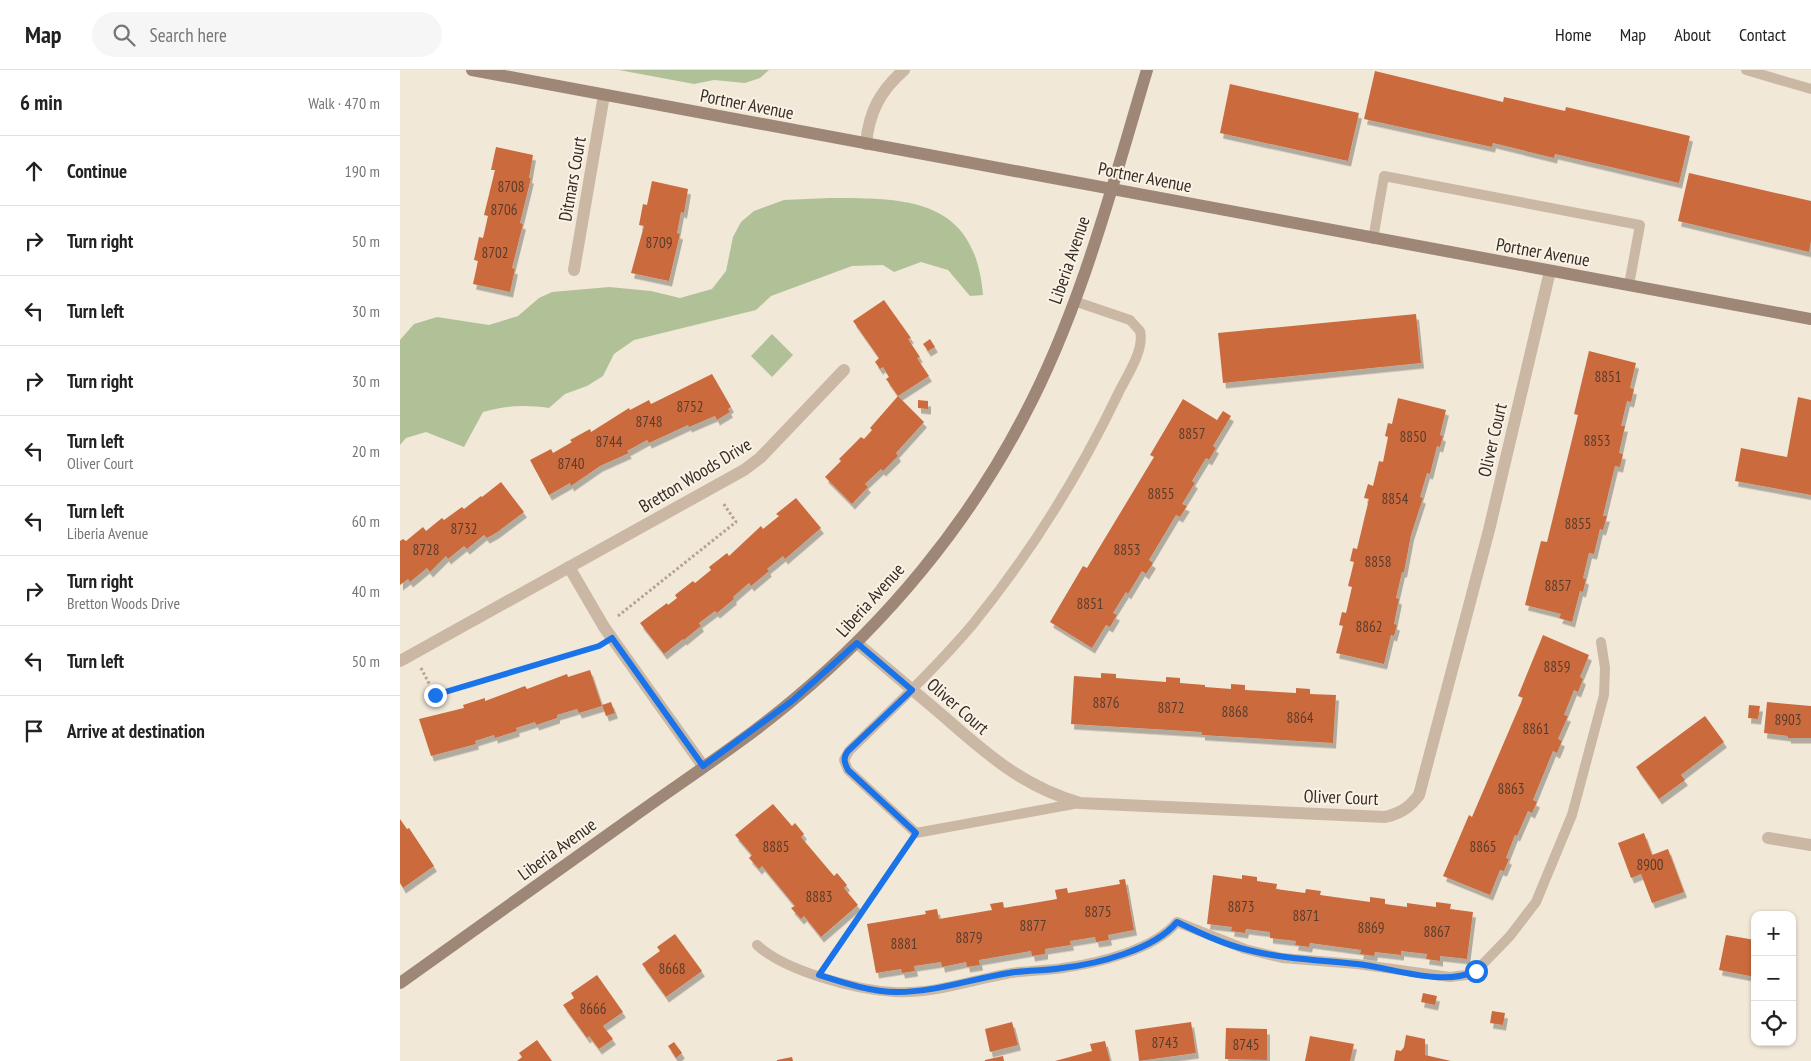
<!DOCTYPE html>
<html lang="en">
<head>
<meta charset="utf-8">
<style>
  :root { --surface:#fff; --page:#f6f6f6; --text:#222; --muted:#767676; --line:#e0e0e0 }
  body { margin:0; font-family:"PT Sans Narrow",sans-serif; background:var(--page); color:var(--text) }
  .controls { position:absolute; right:15px; bottom:15px; display:grid; overflow:hidden; border-radius:10px; box-shadow:0 1px 4px #0004 }
  .controls button { width:45px; height:45px; display:grid; place-items:center; padding:0; border:0; border-bottom:1px solid var(--line); background:var(--surface); color:var(--text); font:25px sans-serif }
  .stop { position:absolute; width:15px; height:15px; margin:-11px; border:4px solid #1a73e8; border-radius:50%; background:#fff }
  .stop.end { background:#1a73e8; border-color:#fff; box-shadow:0 1px 5px #0008 }
  .list { margin:0; padding:0; list-style:none }
  h2 { display:flex; justify-content:space-between; align-items:center; height:65px; margin:0; padding:0 20px; font-size:21px }
  h2 small { font-size:16px; font-weight:400; color:var(--muted) }
  .list li { display:grid; grid-template-columns:32px 1fr auto; gap:15px; align-items:center; box-sizing:border-box; height:70px; padding:0 20px; border-top:1px solid var(--line) }
  .list b { display:block; font-size:19px; white-space:nowrap }
  .list p { margin:0; font-size:16px; white-space:nowrap; color:var(--muted) }
  .list em { font-size:16px; font-style:normal; color:var(--muted) }
  .icon { flex:none; width:28px; height:28px; fill:none; stroke:currentColor; stroke-width:2; stroke-linecap:round; stroke-linejoin:round }
  .map { position:relative; flex:none; width:1411px; height:991px; overflow:hidden }
  header { display:flex; align-items:center; gap:30px; box-sizing:border-box; height:70px; padding:0 25px; background:var(--surface); border-bottom:1px solid var(--line) }
  header strong { font-size:24px }
  nav { display:flex; gap:28px; margin-inline-start:auto; font-size:18px }
  .search { width:350px; height:45px; background:var(--page); display:flex; align-items:center; gap:12px; box-sizing:border-box; padding:0 18px; border-radius:28px; color:var(--muted); font-size:19px }
  main { display:flex }
  aside { flex:1; background:var(--surface) }
  .map>svg:first-child { display:block }
</style>
</head>
<body>
<header>
<strong>Map</strong>
<div class="search"><svg class="icon" aria-label="search" viewBox="0 0 24 24"><circle cx="10" cy="10" r="6"/><path d="M15 15l6 6"/></svg>Search here</div>
<nav><a>Home</a><a>Map</a><a>About</a><a>Contact</a></nav>
</header>
<main>
<aside>
<h2>6 min<small>Walk · 470 m</small></h2>
<ul class="list">
<li><svg class="icon" aria-label="ahead" viewBox="0 0 24 24"><path d="M12 20V5M6 11l6-6 6 6"/></svg><div><b>Continue</b></div><em>190 m</em></li>
<li><svg class="icon" aria-label="right" viewBox="0 0 24 24"><path d="M7 20v-9h11M14 6l5 5-5 5"/></svg><div><b>Turn right</b></div><em>50 m</em></li>
<li><svg class="icon" aria-label="left" viewBox="0 0 24 24"><path d="M17 20v-9H6M10 6l-5 5 5 5"/></svg><div><b>Turn left</b></div><em>30 m</em></li>
<li><svg class="icon" aria-label="right" viewBox="0 0 24 24"><path d="M7 20v-9h11M14 6l5 5-5 5"/></svg><div><b>Turn right</b></div><em>30 m</em></li>
<li><svg class="icon" aria-label="left" viewBox="0 0 24 24"><path d="M17 20v-9H6M10 6l-5 5 5 5"/></svg><div><b>Turn left</b><p>Oliver Court</p></div><em>20 m</em></li>
<li><svg class="icon" aria-label="left" viewBox="0 0 24 24"><path d="M17 20v-9H6M10 6l-5 5 5 5"/></svg><div><b>Turn left</b><p>Liberia Avenue</p></div><em>60 m</em></li>
<li><svg class="icon" aria-label="right" viewBox="0 0 24 24"><path d="M7 20v-9h11M14 6l5 5-5 5"/></svg><div><b>Turn right</b><p>Bretton Woods Drive</p></div><em>40 m</em></li>
<li><svg class="icon" aria-label="left" viewBox="0 0 24 24"><path d="M17 20v-9H6M10 6l-5 5 5 5"/></svg><div><b>Turn left</b></div><em>50 m</em></li>
<li><svg class="icon" aria-label="arrive" viewBox="0 0 24 24"><path d="M6 21V4h12l-3 4 3 4H6"/></svg><div><b>Arrive at destination</b></div></li>
</ul>
</aside>
<div class="map">
<svg width="1411" height="991" viewBox="0 0 1411 991">
  <defs>
    <filter id="shadow"><feDropShadow dx="3" dy="5.5" stdDeviation="0" flood-color="#0004"/></filter>
  </defs>
  <rect width="100%" height="100%" fill="#f2e8d8"/>
  <g fill="#b0c198">
    <path d="M219,0H369L360,8L345,13L314,10L294,14Z"/>
    <path d="M429,128C508,128 575,128 583,225L570,226L548,200L521,192L494,202L483,195L452,196L371,226L356,240L234,270L214,284L203,306L187,316L165,324L149,338C126,335 106,335 83,342L64,377L26,362L6,368L0,375V270L14,254L37,247L89,255L118,246L139,228L152,222L209,217L251,221L280,228L312,219L326,201L333,167L341,152L354,141L384,130Z"/>
    <path d="M372,264L393,285L372,307L351,286Z"/>
  </g>
  <g fill="#ca6b3e" filter="url(#shadow)">
    <path d="M975,1L1103,32L1104,27L1165,41L1166,37L1290,66L1279,113L1155,84L1154,88L1093,73L1092,77L964,49Z"/>
    <path d="M830,14L959,43L948,91L820,63Z"/>
    <path d="M96,77L133,85L129,108H131L120,153L123,154L112,198L115,199L110,222L73,214L78,191L74,190L79,167L83,168L88,146L84,145L95,100H91Z"/>
    <path d="M1289,103L1411,131V171L1409,182L1278,151Z"/>
    <path d="M252,111L288,119L284,143L281,142L277,163L280,164L269,211L231,203L244,156L239,155L243,134L247,135Z"/>
    <path d="M484,230L511,268L508,269L520,287L517,288L529,306L498,326L486,309L489,307L483,297L480,299L475,292L479,288L453,251Z"/>
    <path d="M1016,244L1021,293L823,313L818,263Z"/>
    <path d="M530,269L535,277L528,281L523,274Z"/>
    <path d="M1189,281L1236,293L1230,318L1234,319L1231,332L1227,331L1221,356H1225L1219,383L1223,384L1220,397L1215,396L1203,446H1207L1203,460L1200,459L1194,484L1189,483L1183,508L1186,509L1183,522L1180,521L1172,552L1159,548L1161,544L1125,535L1141,471L1147,472L1178,345L1174,344Z"/>
    <path d="M312,304L331,337L328,339L330,342L317,350L315,346L289,357L288,355L249,373L247,370L227,381L229,383L200,396L171,416L170,413L149,425L130,390L151,379L153,383L172,372L170,370L190,359L191,362L229,338L230,340L249,330L251,334Z"/>
    <path d="M498,326L524,352L496,383L498,386L483,401L481,399L465,414L468,417L452,434L425,407L441,391L439,389L461,367L464,369L472,360L470,358Z"/>
    <path d="M1398,327L1411,330V425L1335,411L1341,378L1387,387Z"/>
    <path d="M998,328L1046,340L1040,365L1043,366L1040,377L1037,376L1030,404L1027,403L1020,427L1023,428L1011,465L1004,502H1002L996,528L999,529L994,554L997,555L994,566L991,565L984,594L936,583L943,556L939,555L942,542L946,543L952,517L948,516L954,492L950,491L953,478L957,479L969,429L964,428L968,414L973,416L979,391L983,392L988,367L985,366L988,353L992,354Z"/>
    <path d="M783,329L817,350L823,341L831,346L813,376L816,378L809,390L806,388L792,411L795,413L782,434L787,436L780,447L776,445L749,490L753,493L746,504L742,501L728,524L726,522L713,543L717,545L710,557L706,555L692,578L650,552L683,496L687,498L754,387L750,385Z"/>
    <path d="M518,330L528,331V339L518,338Z"/>
    <path d="M101,412L124,442L96,463L87,468L84,465L67,479L64,476L48,489L46,486L30,502L27,498L10,512L8,509L0,515V471L3,469L6,471L23,457L26,461L42,448L44,450L62,437L64,439L81,426L82,427Z"/>
    <path d="M396,428L421,458L385,489L383,486L367,499L369,501L351,516L349,513L333,527L334,529L317,543L315,541L299,553L301,556L284,570L283,569L264,584L240,553L267,533L268,535L277,528L275,525L293,511L295,513L311,500L309,497L327,483L329,486L361,456L363,459L379,446L376,444Z"/>
    <path d="M1143,565L1189,585L1180,607L1183,609L1178,622L1174,620L1164,645L1168,646L1158,669L1162,671L1157,683L1153,681L1133,730L1137,732L1132,743L1128,741L1117,766L1115,765L1106,788L1109,789L1104,801L1100,800L1090,825L1043,806L1069,745L1072,747L1123,628L1118,626Z"/>
    <path d="M190,600L202,636L179,643L177,639L157,645V648L136,655L135,652L116,658L117,661L95,668L94,665L75,671L76,674L31,686L19,649L64,638L63,635L85,628V631L125,616L127,619L167,604L168,607Z"/>
    <path d="M701,603L716,604V608L766,612V607L780,608V613L805,615V617L831,619V614L845,615V620L896,623V618L910,619V624L936,625L933,673L802,665V662L671,654L674,606L701,608Z"/>
    <path d="M211,632L215,643L206,646L202,635Z"/>
    <path d="M1367,632L1411,636V668H1388V666L1364,663Z"/>
    <path d="M1349,635L1360,636L1358,649L1348,648Z"/>
    <path d="M1305,646L1324,672L1281,705L1285,710L1259,729L1236,697Z"/>
    <path d="M373,734L392,756L395,753L404,764L401,767L434,806L437,803L447,815L444,818L458,835L421,867L404,846L401,849L391,838L395,836L362,796L359,799L349,788L352,785L335,765Z"/>
    <path d="M0,749L7,759L9,758L34,796L3,818L0,813Z"/>
    <path d="M1244,763L1252,785L1268,779L1284,822L1252,833L1241,804L1231,808L1218,773Z"/>
    <path d="M813,805L842,809V805L857,807V811L877,814L876,819L905,823L906,819L921,821L920,825L970,832V827L985,829V834L1007,837V833L1036,837V832L1051,834L1050,839L1073,842L1067,889L1040,886V891L1026,889L1027,884L1001,881V885L975,882L974,886L960,884L961,880L910,873L909,877L895,875L896,871L870,868V862L846,859L845,863L831,861L832,857L807,854Z"/>
    <path d="M725,809L734,860L708,865L709,870L696,872L695,867L670,871L671,875L645,879V884L632,886L631,881L579,890L580,895L567,897L566,892L542,897L541,892L514,896L515,901L502,903L501,899L476,903L467,854L526,844L525,841L537,839L539,849L592,840L590,834L596,833L603,832L604,838L657,829L655,820L667,818L668,823L720,814L719,810Z"/>
    <path d="M275,864L302,901L266,927L242,894L260,881L257,877Z"/>
    <path d="M1326,865L1355,870V907L1319,900Z"/>
    <path d="M197,905L223,942L203,956L213,969L199,979L189,966L187,968L163,935L174,928L171,923Z"/>
    <path d="M1023,923L1037,926L1035,935L1021,932Z"/>
    <path d="M1092,941L1105,943L1103,955L1090,953Z"/>
    <path d="M612,952L618,975L590,982L585,959Z"/>
    <path d="M791,952L796,983L739,991L735,960Z"/>
    <path d="M826,958L867,959V990L825,989Z"/>
    <path d="M1006,965L1025,969V985L1051,991H994L996,980L1001,981L1004,977Z"/>
    <path d="M910,966L954,974L950,991H905Z"/>
    <path d="M137,970L152,991H117L122,987L119,983Z"/>
    <path d="M705,971L710,991H655L692,981L690,974Z"/>
    <path d="M274,972L282,983L276,988L268,976Z"/>
    <path d="M603,986L604,991H585V990Z"/>
    <path d="M392,987L393,991H377V990Z"/>
  </g>
  <g fill="none" stroke-linecap="round" stroke-linejoin="round">
    <g stroke="#b6a28e" stroke-width="3" stroke-dasharray="2.5 2.5" stroke-linecap="butt">
      <path d="M218,546L336,452L323,433"/>
      <path d="M21,598L35,625L196,577"/>
      <path d="M428,893L507,776"/>
    </g>
    <g stroke="#cab8a4" stroke-width="10">
      <path d="M1346,0L1411,19"/>
      <path d="M973,169L984,106L1240,155L1229,215"/>
      <path d="M674,231L730,250L740,261C745,280 726,307 718,324C679,405 630,484 573,554C535,599 491,640 449,681L444,690L448,700L516,763L679,733"/>
      <path d="M357,875C385,901 456,920 494,922C533,924 569,911 606,904C625,900 644,901 663,898C698,893 754,880 777,852L845,879L882,888L957,894L1050,907L1066,905L1076,901L1110,866L1136,832L1172,745L1204,625L1205,598L1201,572"/>
    </g>
    <g stroke="#cab8a4" stroke-width="12">
      <path d="M466,74C469,42 480,21 504,0"/>
      <path d="M174,200L204,25"/>
      <path d="M169,497L204,557L303,696"/>
      <path d="M457,573C485,597 513,620 541,644C586,683 621,716 680,733L985,747C1001,743 1009,738 1019,725L1089,460L1150,201"/>
      <path d="M0,591L344,400L360,388L444,300"/>
      <path d="M1368,768L1411,775"/>
    </g>
    <g stroke="#9e8776" stroke-width="12">
      <path d="M72,0L1411,249"/>
      <path d="M0,913C77,858 153,804 230,749C284,710 342,673 393,630C487,552 568,454 624,346C681,238 712,117 747,0"/>
    </g>
  </g>
  <g fill="none" stroke-linecap="round" stroke-linejoin="round">
    <path stroke="#1a73e8" stroke-width="6" d="M35,625L199,576L212,568L303,696L392,631L457,573L512,620L448,681C443,687 444,692 448,700L516,763L419,905C444,913 471,922 497,922C536,922 571,909 609,903C627,900 645,901 662,898C697,894 754,880 777,852C800,863 823,874 848,880C884,889 920,890 957,894C994,898 1041,917 1076,901"/>
  </g>
  <g text-anchor="middle" dominant-baseline="central" stroke-width="4" stroke-linejoin="round" paint-order="stroke">
    <g font-size="15" fill="#5a3c2c">
      <text x="111" y="116">8708</text>
      <text x="104" y="139">8706</text>
      <text x="259" y="172">8709</text>
      <text x="95" y="182">8702</text>
      <text x="1208" y="306">8851</text>
      <text x="290" y="336">8752</text>
      <text x="249" y="351">8748</text>
      <text x="792" y="363">8857</text>
      <text x="1013" y="366">8850</text>
      <text x="1197" y="370">8853</text>
      <text x="209" y="371">8744</text>
      <text x="171" y="393">8740</text>
      <text x="761" y="423">8855</text>
      <text x="995" y="428">8854</text>
      <text x="1178" y="453">8855</text>
      <text x="64" y="458">8732</text>
      <text x="26" y="479">8728</text>
      <text x="727" y="479">8853</text>
      <text x="978" y="491">8858</text>
      <text x="1158" y="515">8857</text>
      <text x="690" y="533">8851</text>
      <text x="969" y="556">8862</text>
      <text x="1157" y="596">8859</text>
      <text x="706" y="632">8876</text>
      <text x="771" y="637">8872</text>
      <text x="835" y="641">8868</text>
      <text x="900" y="647">8864</text>
      <text x="1388" y="649">8903</text>
      <text x="1136" y="658">8861</text>
      <text x="1111" y="718">8863</text>
      <text x="376" y="776">8885</text>
      <text x="1083" y="776">8865</text>
      <text x="1250" y="794">8900</text>
      <text x="419" y="826">8883</text>
      <text x="841" y="836">8873</text>
      <text x="698" y="841">8875</text>
      <text x="906" y="845">8871</text>
      <text x="633" y="855">8877</text>
      <text x="971" y="857">8869</text>
      <text x="1037" y="861">8867</text>
      <text x="569" y="867">8879</text>
      <text x="504" y="873">8881</text>
      <text x="272" y="898">8668</text>
      <text x="193" y="938">8666</text>
      <text x="765" y="972">8743</text>
      <text x="846" y="974">8745</text>
    </g>
    <g font-size="18" fill="#352c26" stroke="#faf2e5">
      <text transform="translate(347 34) rotate(11)">Portner Avenue</text>
      <text transform="translate(745 107) rotate(11)">Portner Avenue</text>
      <text transform="translate(172 109) rotate(-80)">Ditmars Court</text>
      <text transform="translate(1143 182) rotate(10)">Portner Avenue</text>
      <text transform="translate(669 190) rotate(-71)">Liberia Avenue</text>
      <text transform="translate(1092 370) rotate(-77)">Oliver Court</text>
      <text transform="translate(295 405) rotate(-31)">Bretton Woods Drive</text>
      <text transform="translate(470 530) rotate(-48)">Liberia Avenue</text>
      <text transform="translate(558 636) rotate(41)">Oliver Court</text>
      <text transform="translate(941 727) rotate(2)">Oliver Court</text>
      <text transform="translate(157 779) rotate(-36)">Liberia Avenue</text>
    </g>
  </g>
</svg>
<div class="controls">
<button>+</button>
<button>−</button>
<button><svg class="icon" aria-label="locate" viewBox="0 0 24 24"><circle cx="12" cy="12" r="6"/><path d="M12 2v4M12 18v4M2 12h4M18 12h4"/></svg></button>
</div>
<div class="stop" style="left:1076px;top:901px"></div>
<div class="stop end" style="left:35px;top:625px"></div>
</div>
</main>
</body>
</html>
